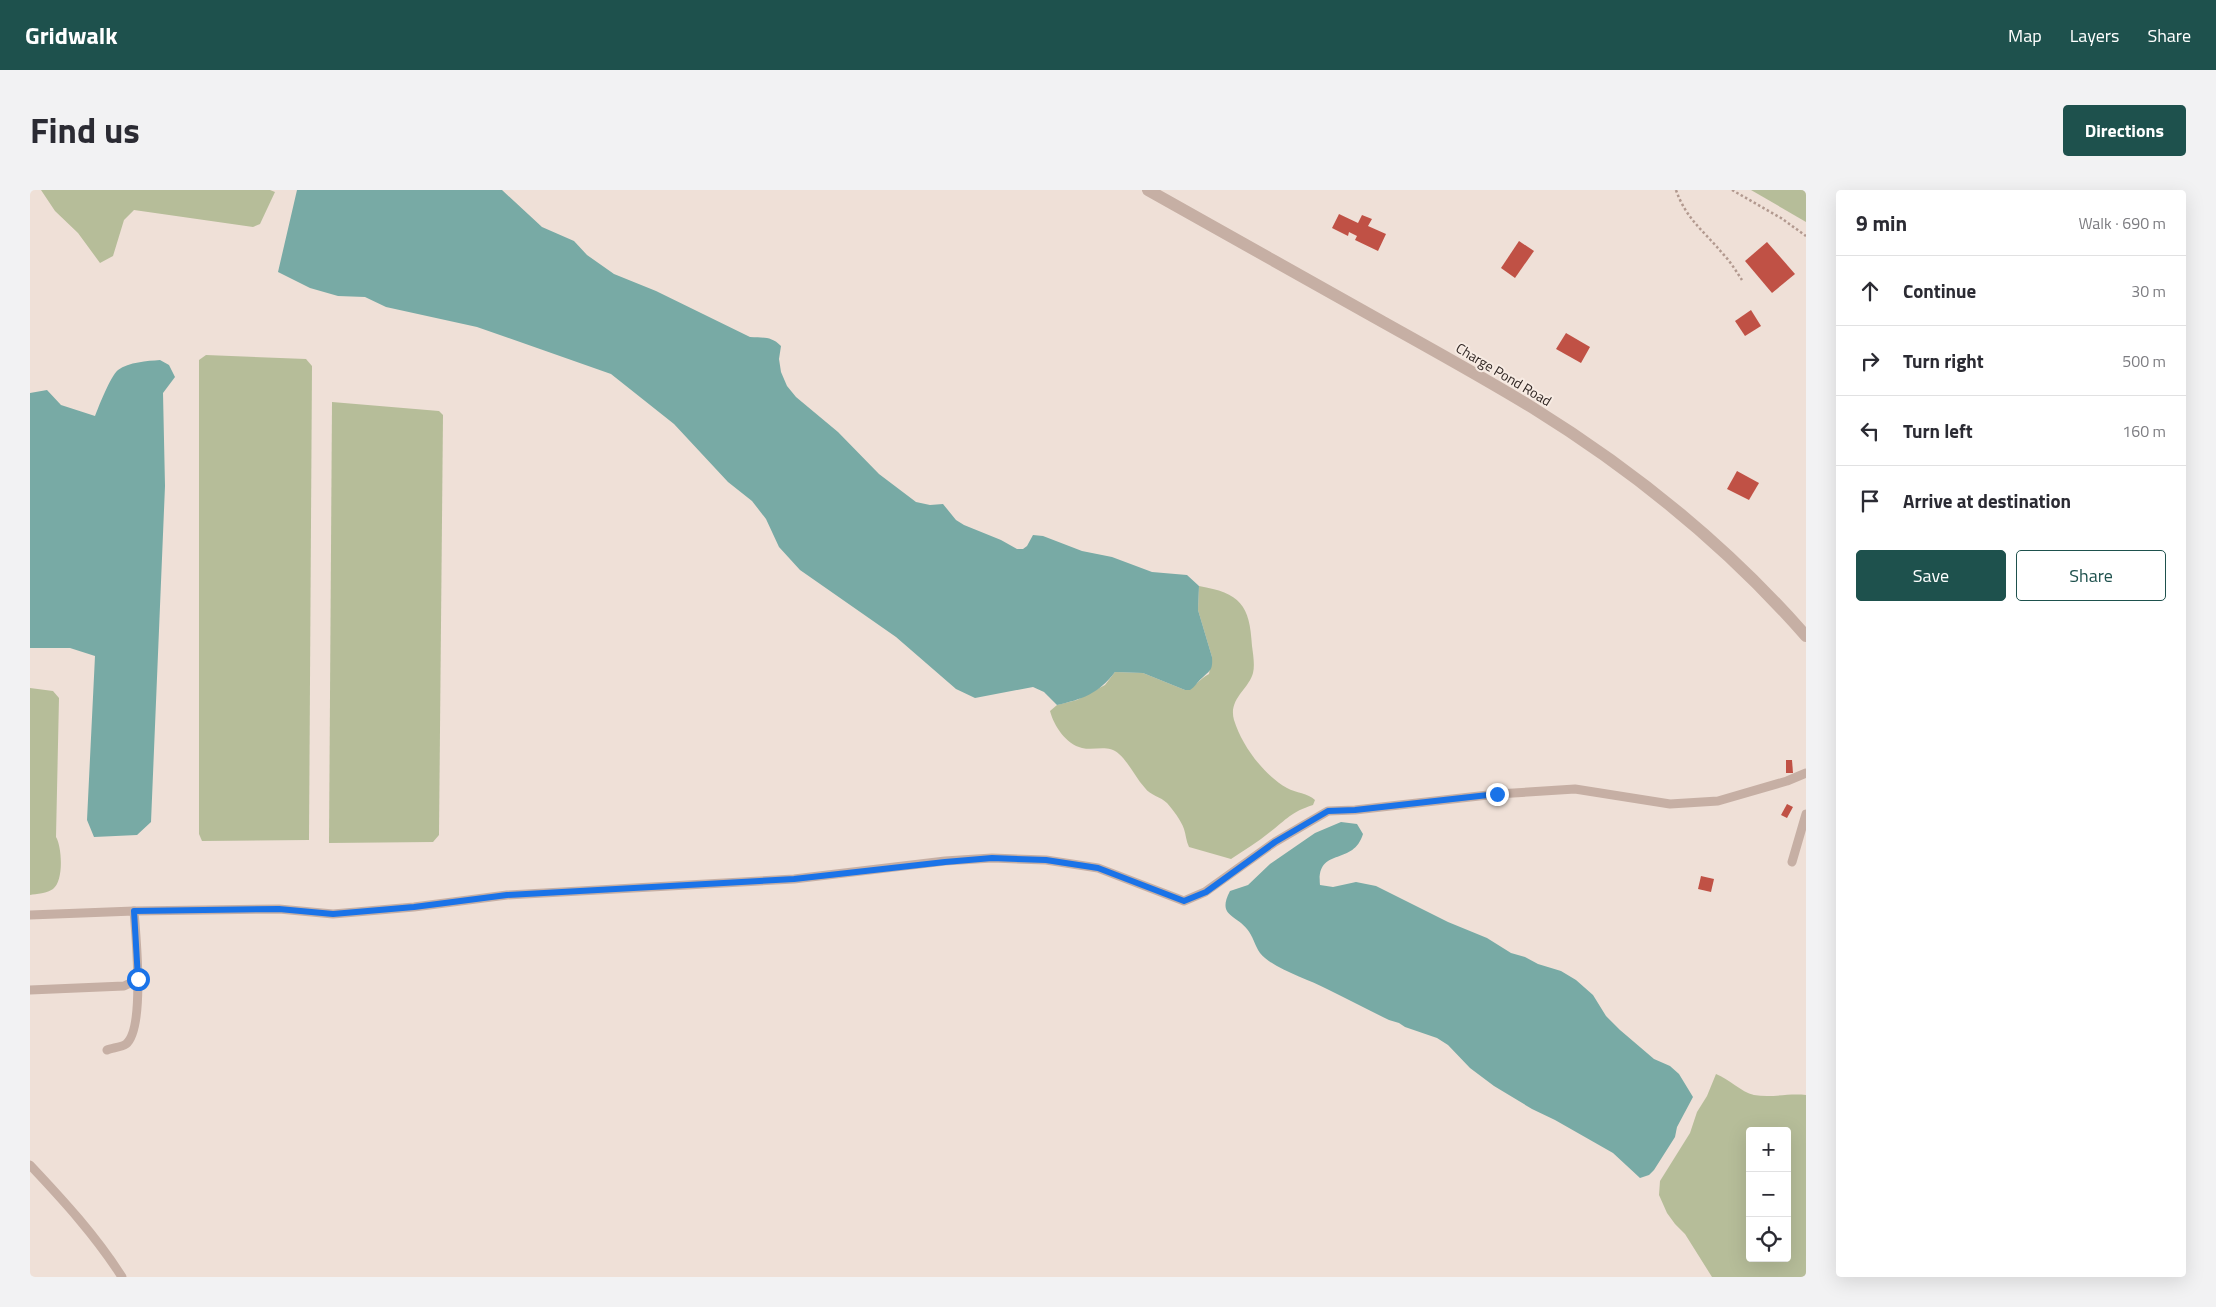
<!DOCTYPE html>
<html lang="en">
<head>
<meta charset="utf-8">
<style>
  :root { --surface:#fff; --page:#f2f2f3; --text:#2b2b33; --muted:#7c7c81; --line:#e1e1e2; --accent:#1e514d }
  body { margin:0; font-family:"Titillium Web",sans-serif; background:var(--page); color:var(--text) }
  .controls { position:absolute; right:15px; bottom:15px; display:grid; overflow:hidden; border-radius:5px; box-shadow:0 5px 20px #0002 }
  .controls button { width:45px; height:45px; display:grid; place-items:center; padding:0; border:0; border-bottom:1px solid var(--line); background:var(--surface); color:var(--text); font:25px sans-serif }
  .stop { position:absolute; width:15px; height:15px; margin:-11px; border:4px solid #1a73e8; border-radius:50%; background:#fff }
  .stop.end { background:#1a73e8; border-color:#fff; box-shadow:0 1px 5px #0008 }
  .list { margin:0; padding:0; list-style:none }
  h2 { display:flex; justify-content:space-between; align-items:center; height:65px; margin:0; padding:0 20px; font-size:21px }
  h2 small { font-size:16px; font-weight:400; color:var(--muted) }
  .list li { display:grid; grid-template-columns:32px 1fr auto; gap:15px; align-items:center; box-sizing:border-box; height:70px; padding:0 20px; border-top:1px solid var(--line) }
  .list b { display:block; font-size:19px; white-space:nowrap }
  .list em { font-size:16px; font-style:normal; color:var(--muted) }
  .actions { display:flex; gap:10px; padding:15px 20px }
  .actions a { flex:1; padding:11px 0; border:1px solid var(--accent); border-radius:5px; text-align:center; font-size:18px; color:var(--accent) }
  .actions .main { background:var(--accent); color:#fff }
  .icon { flex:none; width:28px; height:28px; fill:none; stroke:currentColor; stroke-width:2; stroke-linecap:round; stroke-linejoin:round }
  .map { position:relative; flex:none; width:1776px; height:1087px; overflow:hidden; border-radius:5px }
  header { display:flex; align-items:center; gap:30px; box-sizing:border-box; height:70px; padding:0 25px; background:var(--accent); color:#fff }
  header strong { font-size:24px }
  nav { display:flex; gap:28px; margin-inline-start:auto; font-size:18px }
  .intro { display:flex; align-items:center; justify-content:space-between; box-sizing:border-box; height:120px; padding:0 30px }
  h1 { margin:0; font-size:35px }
  .button { padding:12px 22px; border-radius:5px; background:var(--accent); color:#fff; font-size:18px; font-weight:700 }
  main { display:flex; gap:30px; padding:0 30px }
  aside { flex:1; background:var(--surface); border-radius:5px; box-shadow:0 5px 20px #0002 }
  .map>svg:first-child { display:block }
</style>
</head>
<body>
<header>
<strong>Gridwalk</strong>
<nav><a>Map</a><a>Layers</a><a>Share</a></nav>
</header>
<div class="intro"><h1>Find us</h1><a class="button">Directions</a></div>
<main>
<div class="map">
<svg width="1776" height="1087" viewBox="0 0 1776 1087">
  <rect width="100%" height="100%" fill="#efe0d7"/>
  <g fill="#b6bd99" fill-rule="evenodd">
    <path d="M11,0H240L245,2L230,34L223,37L104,20L94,30L83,66L70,73L48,43L25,21Z"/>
    <path d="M1721,0H1776V32Z"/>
    <path d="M176,165L276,169L282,176L279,650L172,651L169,644V170Z"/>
    <path d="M302,212L409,221L413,225L409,645L403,652L299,653Z"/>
    <path d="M1169,396C1210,403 1220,415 1222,456C1223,464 1225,475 1223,483C1219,499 1198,509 1204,530C1212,556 1234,585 1257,598C1266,603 1278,603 1285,610L1283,615C1261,622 1257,629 1240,642C1228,652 1214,660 1201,669L1159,657C1156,651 1156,645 1154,639C1151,630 1143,620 1137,613C1131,607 1120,605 1115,598C1105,587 1100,574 1089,564C1078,554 1065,561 1052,558C1036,554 1024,536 1020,521L1027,515L1047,510L1075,495L1085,482L1113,483L1155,500C1166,497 1169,489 1179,484L1182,467L1168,420Z"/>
    <path d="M0,498L23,501L29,508L26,647C32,657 34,691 23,699C18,703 6,704 0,705Z"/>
    <path d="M1686,884C1699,889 1711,902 1724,905C1742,908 1758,903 1776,905V1087H1682L1655,1044L1645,1034L1637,1023L1629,1005L1630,991L1660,943L1667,922L1677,906ZM1720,941H1757V1068H1720Z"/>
  </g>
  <g fill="#78aaa5">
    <path d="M267,0H472L512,37L544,51L557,65L584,84L626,101L720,147C734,148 741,146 751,156L749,169L751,182L757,196L766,207L808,242L849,284L886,312L900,315L913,314L926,330L934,335L971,350L987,359H993L997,356L1003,345L1013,346L1052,361L1082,367L1122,382L1157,385L1169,396L1168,420L1182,467C1183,481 1180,480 1172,488C1167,492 1165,497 1160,500H1155L1113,483L1085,482C1068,504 1053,509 1027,515L1014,502L1003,497L945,508L926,499L866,447L770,380L749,357L736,329L722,311L698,292L644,234L581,184L447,137L356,117L335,107L308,106L280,98L248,82Z"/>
    <path d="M130,170L139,175L145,187L133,203L135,296L121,632L107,645L64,647L57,630L65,466L40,458H0V203L17,200L31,215L65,226C69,216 80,187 88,180C99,172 117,171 130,170Z"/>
    <path d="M1311,632L1327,634L1333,644C1323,677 1286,656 1290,695L1303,697L1326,692L1346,696L1418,732L1457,748L1481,763L1495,767L1508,774L1531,781L1546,790L1563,805L1576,826L1590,840L1624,869L1640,876L1649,884L1663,907L1647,937L1645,947L1624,980L1619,985L1610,988L1583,963L1525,930L1502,919L1464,896L1440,878L1418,855L1407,848L1375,837L1369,833L1359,830C1338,820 1318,809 1297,799C1278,789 1243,779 1230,763C1225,756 1223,746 1217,739C1205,724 1187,726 1200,701L1218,695L1240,674L1285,643Z"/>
  </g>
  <g fill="#c05145">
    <path d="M1309,24L1328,33L1332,25L1342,29L1338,36L1356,44L1348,61L1325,50L1327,46L1319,42L1318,46L1302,38Z"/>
    <path d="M1489,51L1504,61L1485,88L1471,78Z"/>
    <path d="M1737,52L1765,84L1742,103L1715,71Z"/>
    <path d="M1721,120L1731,136L1715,146L1705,131Z"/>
    <path d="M1536,143L1560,157L1551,173L1526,159Z"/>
    <path d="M1707,281L1729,293L1719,310L1697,299Z"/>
    <path d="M1756,570H1762L1763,583H1756Z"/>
    <path d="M1757,614L1763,617L1757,628L1751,625Z"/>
    <path d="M1671,686L1684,689L1681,702L1668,699Z"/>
  </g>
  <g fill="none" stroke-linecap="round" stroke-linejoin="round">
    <g stroke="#b2998f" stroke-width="2.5" stroke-dasharray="2.5 2.5" stroke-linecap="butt">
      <path d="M1646,0C1656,29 1674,41 1693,64C1700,71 1706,81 1712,90"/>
      <path d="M1702,0L1751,28L1776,46"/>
    </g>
    <g stroke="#c6afa4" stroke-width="9">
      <path d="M1762,672L1776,624"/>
      <path d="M104,721L249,719L303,724L384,717L477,705L764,689L915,671L962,668L1016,670L1068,678L1154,711L1175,702L1245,652L1298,621L1325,620L1467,604L1545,599L1640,614L1688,611L1757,591L1776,583"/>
      <path d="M0,725L104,721C106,746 115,839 96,854C92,857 82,858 77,860"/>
      <path d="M0,800L94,796L109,789"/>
      <path d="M0,975C33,1010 66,1046 92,1087"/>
    </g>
    <path stroke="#c6afa4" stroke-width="12" d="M1118,0C1197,44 1275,88 1353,132C1403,160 1454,188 1503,218C1603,280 1698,357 1776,446"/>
  </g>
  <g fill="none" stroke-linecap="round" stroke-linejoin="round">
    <path stroke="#1a73e8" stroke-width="6" d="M108,789L104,721L249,719L303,724L384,717L477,705L764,689L915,672L962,668L1016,670L1068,678L1154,711L1176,702L1245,652L1298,621L1325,620L1467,604"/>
  </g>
  <g text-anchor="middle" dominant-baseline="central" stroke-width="4" stroke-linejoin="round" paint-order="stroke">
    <g font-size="14" fill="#322825" stroke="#f7ebe3">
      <text transform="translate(1474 184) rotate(31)">Charge Pond Road</text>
    </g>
  </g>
</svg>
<div class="controls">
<button>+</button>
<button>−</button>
<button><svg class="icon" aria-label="locate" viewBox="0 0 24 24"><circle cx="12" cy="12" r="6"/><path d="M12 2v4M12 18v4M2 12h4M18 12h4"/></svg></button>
</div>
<div class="stop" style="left:108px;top:789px"></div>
<div class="stop end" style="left:1467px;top:604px"></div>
</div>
<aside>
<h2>9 min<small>Walk · 690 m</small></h2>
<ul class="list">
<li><svg class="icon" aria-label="ahead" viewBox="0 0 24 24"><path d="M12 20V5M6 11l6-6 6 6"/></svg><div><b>Continue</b></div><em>30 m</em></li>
<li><svg class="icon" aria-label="right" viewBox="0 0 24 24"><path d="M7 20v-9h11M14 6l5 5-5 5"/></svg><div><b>Turn right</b></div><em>500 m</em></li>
<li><svg class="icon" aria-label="left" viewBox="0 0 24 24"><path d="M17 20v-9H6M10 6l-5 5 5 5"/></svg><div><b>Turn left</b></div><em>160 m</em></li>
<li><svg class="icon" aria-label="arrive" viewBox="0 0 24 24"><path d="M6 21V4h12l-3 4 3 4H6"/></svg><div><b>Arrive at destination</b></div></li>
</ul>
<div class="actions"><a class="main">Save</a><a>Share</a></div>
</aside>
</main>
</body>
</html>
